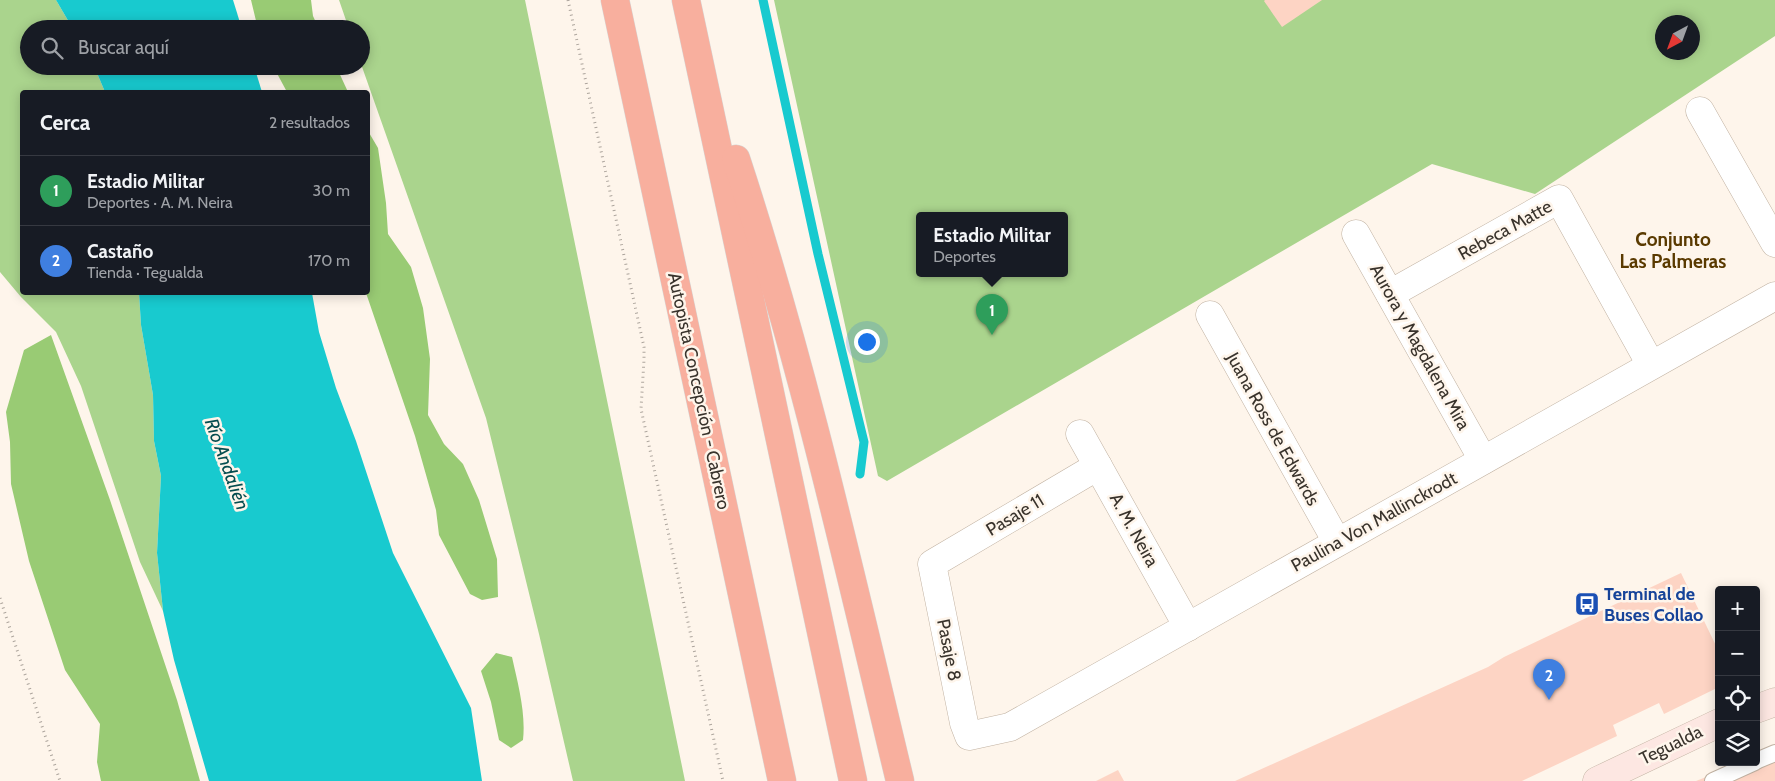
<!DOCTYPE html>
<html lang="es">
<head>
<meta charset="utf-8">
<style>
  :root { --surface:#171b24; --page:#242831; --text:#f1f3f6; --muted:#9ea1a6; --line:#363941; --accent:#1a73e8 }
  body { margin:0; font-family:Cabin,sans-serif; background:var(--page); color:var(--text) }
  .controls { position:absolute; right:15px; bottom:15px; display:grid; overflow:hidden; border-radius:5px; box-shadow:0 2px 12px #0003 }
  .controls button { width:45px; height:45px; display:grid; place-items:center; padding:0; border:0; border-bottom:1px solid var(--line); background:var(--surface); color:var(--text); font:25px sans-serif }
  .compass { position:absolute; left:1655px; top:15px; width:45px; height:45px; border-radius:50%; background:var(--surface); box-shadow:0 2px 12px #0003; rotate:221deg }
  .you { position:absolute; left:866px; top:341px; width:18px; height:18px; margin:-12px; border:4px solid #fff; border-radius:50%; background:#1a73e8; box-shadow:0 0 0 8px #1a73e833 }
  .badge { display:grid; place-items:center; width:32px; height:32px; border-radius:50%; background:var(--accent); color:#fff; font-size:16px; font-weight:700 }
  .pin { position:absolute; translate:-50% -41px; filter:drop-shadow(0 1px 2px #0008) }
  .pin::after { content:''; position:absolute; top:26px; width:18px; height:15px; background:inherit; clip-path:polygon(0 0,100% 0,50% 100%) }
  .popup { position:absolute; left:916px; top:212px; width:152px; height:65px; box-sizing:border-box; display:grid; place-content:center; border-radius:5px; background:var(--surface); filter:drop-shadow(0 1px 4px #0005); font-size:16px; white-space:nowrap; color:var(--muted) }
  .popup b { font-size:19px; color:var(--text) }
  .popup::after { content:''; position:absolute; left:50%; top:100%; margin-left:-10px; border:10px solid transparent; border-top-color:var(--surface) }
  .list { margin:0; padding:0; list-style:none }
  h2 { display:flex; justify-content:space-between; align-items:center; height:65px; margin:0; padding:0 20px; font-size:21px }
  h2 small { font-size:16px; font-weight:400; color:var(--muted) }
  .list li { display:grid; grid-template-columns:32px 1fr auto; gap:15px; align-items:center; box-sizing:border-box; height:70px; padding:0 20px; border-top:1px solid var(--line) }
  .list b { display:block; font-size:19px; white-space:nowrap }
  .list p { margin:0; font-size:16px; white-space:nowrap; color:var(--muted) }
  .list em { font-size:16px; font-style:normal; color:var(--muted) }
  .icon { flex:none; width:28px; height:28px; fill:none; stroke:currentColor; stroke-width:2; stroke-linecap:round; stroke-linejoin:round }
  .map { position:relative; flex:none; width:1775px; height:781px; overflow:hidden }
  .search { position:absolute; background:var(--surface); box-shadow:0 2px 12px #0003; left:20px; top:20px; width:350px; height:55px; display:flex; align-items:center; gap:12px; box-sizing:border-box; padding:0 18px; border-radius:28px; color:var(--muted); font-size:19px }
  .panel { position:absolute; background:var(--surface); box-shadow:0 2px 12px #0003; left:20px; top:90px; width:350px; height:205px; border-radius:5px }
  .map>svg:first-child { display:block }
</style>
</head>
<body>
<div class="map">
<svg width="1775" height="781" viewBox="0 0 1775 781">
  <rect width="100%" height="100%" fill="#fef5eb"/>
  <g fill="#aad48d" fill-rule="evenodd">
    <path d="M0,0H56L73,29H29V66H94L105,92H22V292L139,293L141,325L153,395L154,441L161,476L157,553L163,611L140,562L81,386L56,332L21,297L0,272Z"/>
    <path d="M339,0H525L685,781H573L539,634L486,418L361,64V29H349Z"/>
    <path d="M774,0H1775V36L1535,194L1432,164L887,481L878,476ZM1662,22H1692V52H1662ZM920,216H1064V274H920Z"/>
  </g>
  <g fill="#99cb74">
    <path d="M251,0H311L313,16L319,29H258Z"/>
    <path d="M273,66H336L348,92H287Z"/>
    <path d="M368,131L378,148L386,203L388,234L411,267L423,308L430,359L428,415L444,444L463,464L479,500L497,559L498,597L482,600L470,594L439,535L436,510L415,436L366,293L368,292Z"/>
    <path d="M51,335L110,500L177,700L200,781H101L97,762L100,724L65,670L29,561L11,484L10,442L6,412L24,350Z"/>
    <path d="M496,653L512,657C518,684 526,713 523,740L511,748L499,740L491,702L481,671Z"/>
  </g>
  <g fill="#18cacf">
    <path d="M56,0H233L242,29H73Z"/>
    <path d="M94,66H254L262,92H105Z"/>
    <path d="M139,293H312L319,332L336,388L356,441L393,553L471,708L482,781H209L174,660L163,611L157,553L161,476L154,441L153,395L141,325Z"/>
  </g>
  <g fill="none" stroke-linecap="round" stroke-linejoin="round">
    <path stroke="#18cacf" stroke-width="9" d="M763,0L818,254L864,442L860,474"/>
  </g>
  <g fill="#fdd4c4">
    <path d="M1265,0H1322L1282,27L1264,1Z"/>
    <path d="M1681,573L1719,652V687L1664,714L1659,703L1613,725L1617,736L1522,781H1235L1488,667L1504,657Z"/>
    <path d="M1775,752V781H1696L1744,762Z"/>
    <path d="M1118,770L1124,781H1096Z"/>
  </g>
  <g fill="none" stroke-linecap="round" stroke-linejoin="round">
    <defs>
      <g id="lane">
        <path d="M1756,761L1775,753"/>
        <path d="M1713,781L1755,762"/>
      </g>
      <g id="street">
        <path d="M1700,111L1775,243"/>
        <path d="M1356,234L1483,460"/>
        <path d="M1390,294L1559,199L1651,365"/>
        <path d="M1210,315L1337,542"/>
        <path d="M1080,434L1188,627"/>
        <path d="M1098,466L932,564L964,723L969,736L1010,727L1775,296"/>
      </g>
      <g id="secondary">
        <path d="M1756,709L1775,702"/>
        <path d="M1597,781L1719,723"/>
      </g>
      <g id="highway">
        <path d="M615,0L782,781"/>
        <path d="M686,0L853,781"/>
        <path d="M736,159C803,363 850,573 900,781"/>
      </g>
    </defs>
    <use href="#lane" stroke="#c1b2a2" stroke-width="18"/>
    <use href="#street" stroke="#c1b2a2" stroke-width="29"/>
    <use href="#secondary" stroke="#c1b2a2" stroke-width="29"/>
    <use href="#highway" stroke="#d7d6d5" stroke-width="29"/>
    <g stroke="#ada59d" stroke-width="3" stroke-dasharray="1 4" stroke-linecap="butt">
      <path d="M568,0L644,347V360L641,409L723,781"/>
      <path d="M0,598L60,781"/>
    </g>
    <use href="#lane" stroke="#fff" stroke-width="16"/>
    <use href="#street" stroke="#fff" stroke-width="28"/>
    <use href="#secondary" stroke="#fde7e2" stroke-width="28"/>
    <use href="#highway" stroke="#f8af9e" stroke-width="28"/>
  </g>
  <defs>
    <symbol id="bus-square" viewBox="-11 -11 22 22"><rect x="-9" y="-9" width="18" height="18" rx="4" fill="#1a4fb4" stroke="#fef5eb"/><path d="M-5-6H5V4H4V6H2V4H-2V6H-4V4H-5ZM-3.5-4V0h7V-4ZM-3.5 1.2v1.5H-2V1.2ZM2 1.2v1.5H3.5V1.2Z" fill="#fff"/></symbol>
  </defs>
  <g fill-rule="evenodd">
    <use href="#bus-square" x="1573" y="590" width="28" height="28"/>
  </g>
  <g text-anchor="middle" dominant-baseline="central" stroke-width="5" stroke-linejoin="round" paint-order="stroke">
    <g font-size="18" fill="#39332c" stroke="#fef5eb">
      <text transform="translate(1505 230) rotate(-29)">Rebeca Matte</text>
      <text transform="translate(1420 347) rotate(61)">Aurora y Magdalena Mira</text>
      <text transform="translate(699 391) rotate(78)">Autopista Concepción - Cabrero</text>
      <text transform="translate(1273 429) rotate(61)">Juana Ross de Edwards</text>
      <text transform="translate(1015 515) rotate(-31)">Pasaje 11</text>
      <text transform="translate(1374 522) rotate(-29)">Paulina Von Mallinckrodt</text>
      <text transform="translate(1134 530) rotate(61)">A. M. Neira</text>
      <text transform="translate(949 650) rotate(79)">Pasaje 8</text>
      <text transform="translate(1671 745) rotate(-26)">Tegualda</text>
    </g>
    <g font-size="18" font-weight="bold" fill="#164399" stroke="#fef5eb" text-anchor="start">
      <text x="1604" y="594">Terminal de<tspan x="1604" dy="21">Buses Collao</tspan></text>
    </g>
    <g font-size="19" font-weight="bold" fill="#5a3a00" stroke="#fef5eb">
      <text x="1673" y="239">Conjunto<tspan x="1673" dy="22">Las Palmeras</tspan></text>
    </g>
    <g font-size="19" font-style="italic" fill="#054d4f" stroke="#fef5eb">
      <text transform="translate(227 464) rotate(70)">Río Andalién</text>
    </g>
  </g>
</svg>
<div class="controls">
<button>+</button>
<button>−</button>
<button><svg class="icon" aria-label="locate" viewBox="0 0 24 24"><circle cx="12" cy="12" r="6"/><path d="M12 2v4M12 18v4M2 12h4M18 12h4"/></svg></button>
<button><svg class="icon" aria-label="layers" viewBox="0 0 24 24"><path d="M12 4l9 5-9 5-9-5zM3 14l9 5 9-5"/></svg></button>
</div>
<svg class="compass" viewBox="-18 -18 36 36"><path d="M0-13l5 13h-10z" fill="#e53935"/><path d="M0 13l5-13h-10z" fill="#9ea1a6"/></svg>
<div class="you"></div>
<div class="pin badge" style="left:992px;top:335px;background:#2e9e5b">1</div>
<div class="popup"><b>Estadio Militar</b>Deportes</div>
<div class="pin badge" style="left:1549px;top:700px;background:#3f7fe0">2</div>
<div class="search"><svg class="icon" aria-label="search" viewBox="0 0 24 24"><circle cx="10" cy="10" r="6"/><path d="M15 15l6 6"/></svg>Buscar aquí</div>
<section class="panel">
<h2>Cerca<small>2 resultados</small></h2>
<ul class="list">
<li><span class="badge" style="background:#2e9e5b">1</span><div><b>Estadio Militar</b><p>Deportes · A. M. Neira</p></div><em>30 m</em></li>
<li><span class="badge" style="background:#3f7fe0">2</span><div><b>Castaño</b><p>Tienda · Tegualda</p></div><em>170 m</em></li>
</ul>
</section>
</div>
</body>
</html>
